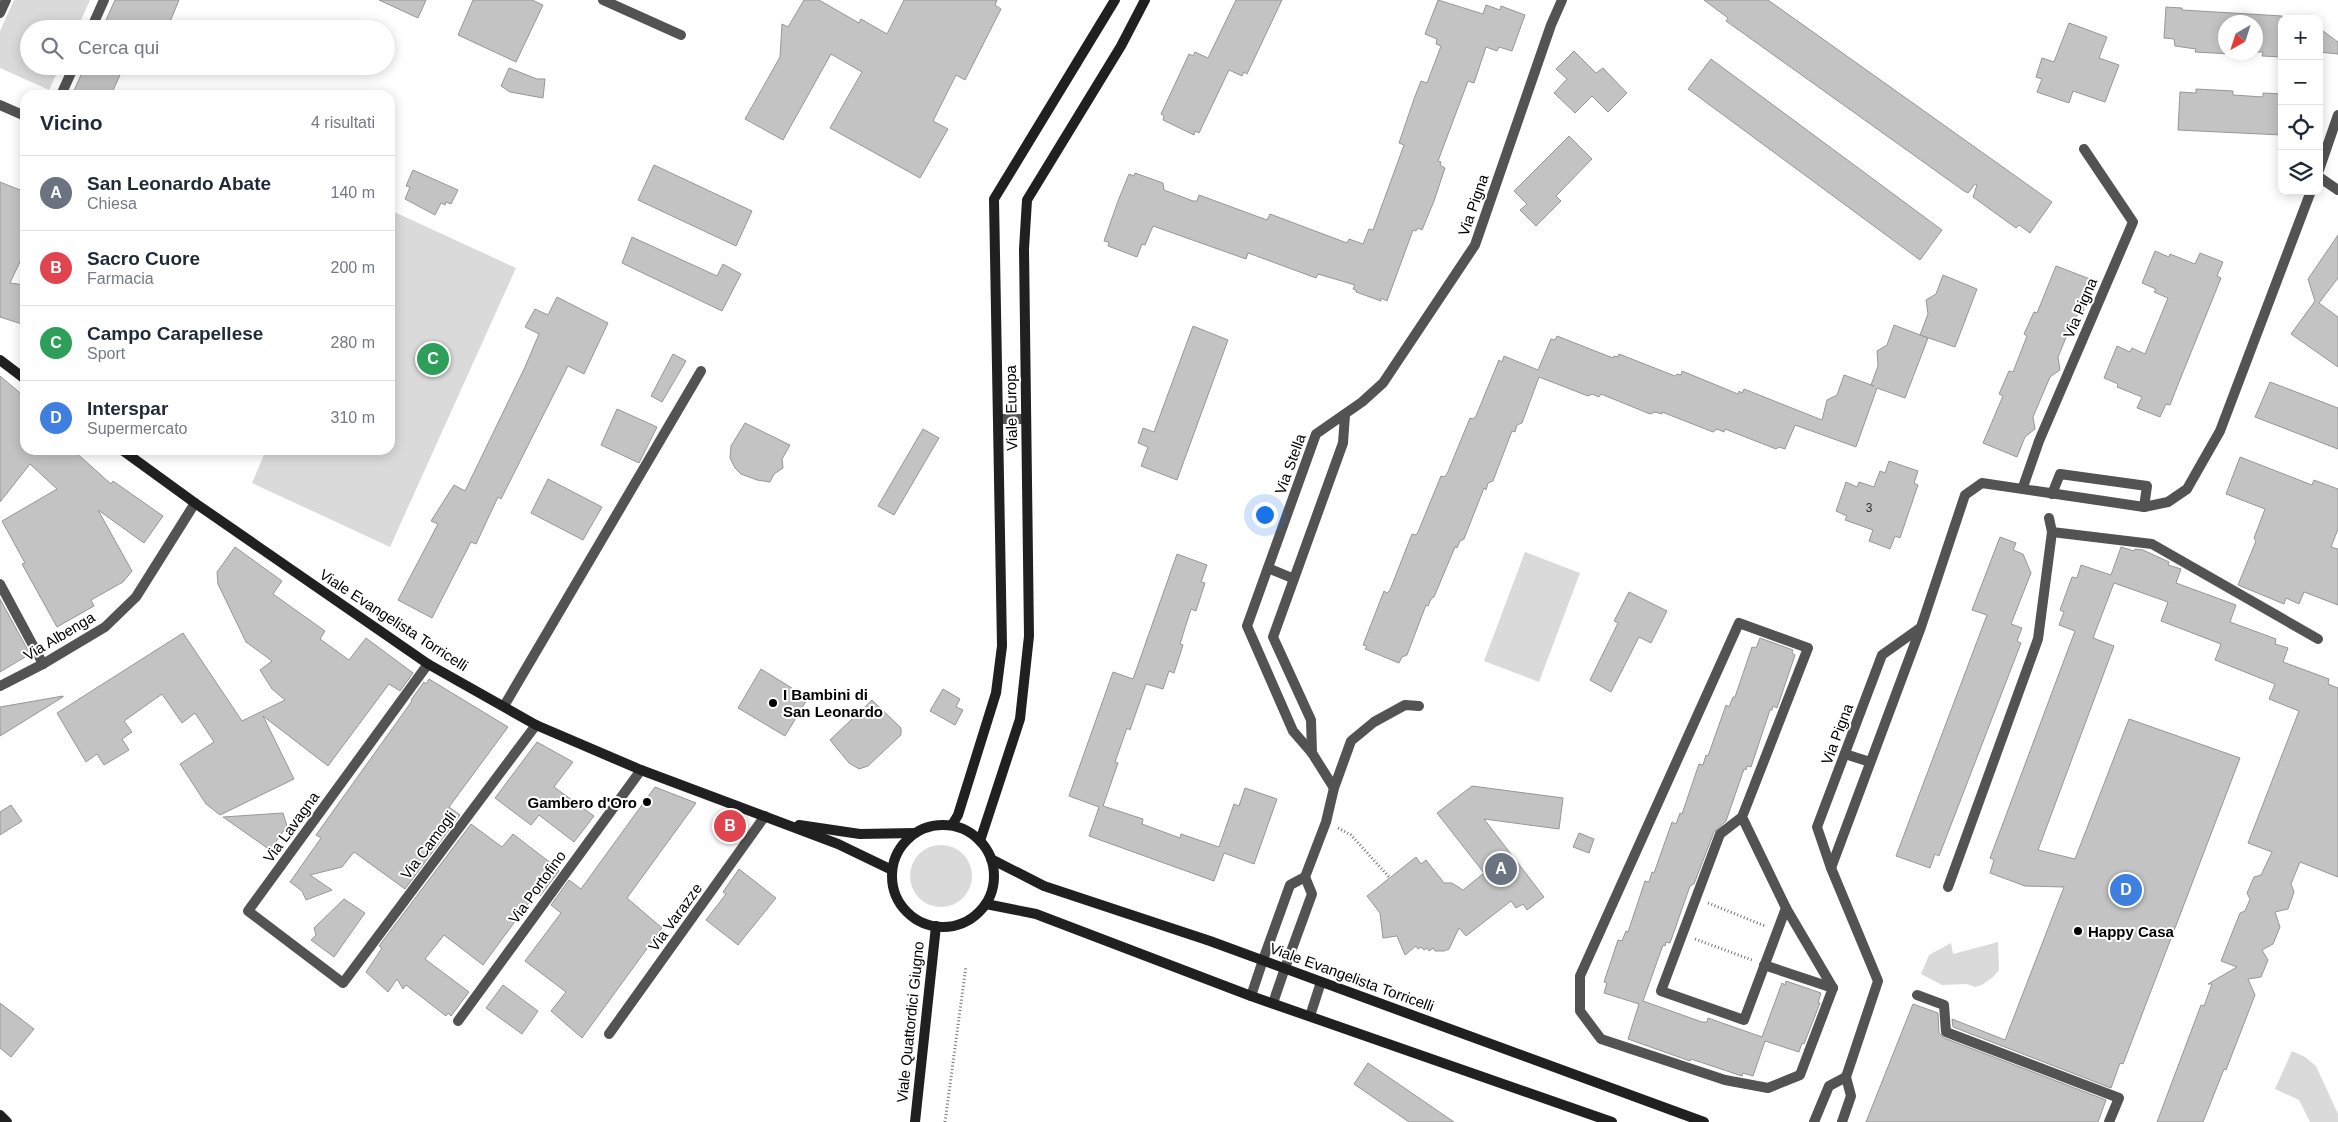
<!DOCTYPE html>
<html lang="it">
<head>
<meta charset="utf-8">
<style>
  :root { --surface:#fff; --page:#f2f2f3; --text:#1f2937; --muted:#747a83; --line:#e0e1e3; --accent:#000 }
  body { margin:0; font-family:Arial,sans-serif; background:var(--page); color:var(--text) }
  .controls { position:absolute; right:15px; top:15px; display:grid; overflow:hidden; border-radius:10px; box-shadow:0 2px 12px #0003 }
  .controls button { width:45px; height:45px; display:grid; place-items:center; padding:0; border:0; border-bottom:1px solid var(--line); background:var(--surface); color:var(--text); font:25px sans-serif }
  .compass { position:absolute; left:2218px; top:15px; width:45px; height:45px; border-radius:50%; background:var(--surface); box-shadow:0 2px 12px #0003; rotate:219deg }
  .you { position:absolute; left:1264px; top:514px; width:18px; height:18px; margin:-12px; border:4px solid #fff; border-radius:50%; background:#1a73e8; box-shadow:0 0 0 8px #1a73e833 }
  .badge { display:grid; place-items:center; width:32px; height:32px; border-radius:50%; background:var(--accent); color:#fff; font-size:16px; font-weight:700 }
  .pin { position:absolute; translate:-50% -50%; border:2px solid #fff; box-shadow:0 1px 5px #0006 }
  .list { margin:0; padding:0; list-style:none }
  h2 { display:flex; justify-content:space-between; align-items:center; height:65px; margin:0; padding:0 20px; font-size:21px }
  h2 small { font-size:16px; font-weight:400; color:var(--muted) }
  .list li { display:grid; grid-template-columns:32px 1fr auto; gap:15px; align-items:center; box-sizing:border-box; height:75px; padding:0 20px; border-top:1px solid var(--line) }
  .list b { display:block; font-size:19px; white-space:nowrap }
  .list p { margin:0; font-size:16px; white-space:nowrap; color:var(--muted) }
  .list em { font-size:16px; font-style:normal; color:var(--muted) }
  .icon { flex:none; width:28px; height:28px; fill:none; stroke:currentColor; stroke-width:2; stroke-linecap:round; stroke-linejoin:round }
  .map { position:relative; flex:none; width:2338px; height:1122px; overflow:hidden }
  .search { position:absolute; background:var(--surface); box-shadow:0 2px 12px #0003; left:20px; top:20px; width:375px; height:55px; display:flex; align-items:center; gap:12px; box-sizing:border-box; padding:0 18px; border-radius:28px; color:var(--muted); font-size:19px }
  .panel { position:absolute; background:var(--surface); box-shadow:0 2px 12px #0003; left:20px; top:90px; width:375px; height:365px; border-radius:15px }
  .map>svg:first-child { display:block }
</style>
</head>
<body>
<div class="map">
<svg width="2338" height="1122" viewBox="0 0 2338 1122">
  <rect width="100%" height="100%" fill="#fff"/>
  <g fill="#dadada">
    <path d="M14,0H90L77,29H29V66H60L49,90L0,68V31Z"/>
    <path d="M390,210L516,268L390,547L252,483L266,450H390Z"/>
    <path d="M1525,552L1580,573L1539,682L1484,661Z"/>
    <circle cx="941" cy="876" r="31"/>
    <path d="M1998,942L1999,970L1993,977L1982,985L1975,987L1967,984L1942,985L1921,974L1929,955L1951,943L1953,954Z"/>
    <path d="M2292,1051L2305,1057L2316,1066L2338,1114V1122H2310L2299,1100L2275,1089Z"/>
  </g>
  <g fill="#c3c3c3" stroke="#979797">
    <path d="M115,0H179L167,29H154L143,24L141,29H102Z"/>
    <path d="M379,0H426L418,18Z"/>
    <path d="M473,0H532L543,5L516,62L458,35Z"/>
    <path d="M804,0H819L859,23L861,19L887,34L904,0H997L995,5L1001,9L965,80L956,75L933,121L948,129L920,178L830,128L862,72L831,54L783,140L745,119L780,57L782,24L788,27Z"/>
    <path d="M1236,0H1282L1247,74L1244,72L1242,76L1229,70L1199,133L1195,131L1194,135L1163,120L1164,116L1161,114L1189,54L1193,56L1195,52L1208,58Z"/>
    <path d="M1438,0L1483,14L1486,5L1500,10L1501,6L1525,15L1512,51L1499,47L1497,51L1486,47L1474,83L1468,81L1438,161L1441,162L1440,165L1445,168L1434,201L1422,230L1418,228L1416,231L1413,230L1387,301L1381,298V301L1356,292V290L1353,289L1355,285L1318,274L1316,278L1251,254L1248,253L1246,259L1153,226L1145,245L1142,244L1137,257L1108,246L1109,242L1104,241L1118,201L1129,174L1134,176L1135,173L1163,183L1164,190L1193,201H1197L1199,195L1267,220L1270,214L1347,243L1349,239L1363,244L1369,229L1373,230L1381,208L1404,145L1399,143L1414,99L1421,81L1427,83L1441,46L1436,44L1437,39L1425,34Z"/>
    <path d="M1704,0H1768L2052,202L2030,233L2019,225L2016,228L1973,197L1977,185L1975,184L1968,193L1964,191L1726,21L1728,18Z"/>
    <path d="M2166,7L2182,8V10L2282,16V57L2262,56L2263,52H2256V22H2226V52H2232V54L2195,52L2196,49L2175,46L2174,39L2164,38Z"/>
    <path d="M2069,23L2107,37L2099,58L2119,65L2105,102L2073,91L2069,103L2037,92L2042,79L2036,77L2042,58L2054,62Z"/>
    <path d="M2319,28L2338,42V54L2319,52Z"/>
    <path d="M1574,51L1596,73L1603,68L1627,93L1608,112L1592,96L1575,113L1554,93L1567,79L1556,69Z"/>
    <path d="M1711,59L1942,230L1920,260L1688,89Z"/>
    <path d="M85,66H124L111,95H72Z"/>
    <path d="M509,68L537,79H545L543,98L510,92L501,86Z"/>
    <path d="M2196,89L2233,91V95L2263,97V93L2282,94V135L2178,130L2180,92L2196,93Z"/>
    <path d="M1569,136L1592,159L1556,196L1561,201L1536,226L1520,210L1527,204L1514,191Z"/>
    <path d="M654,165L752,211L736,246L638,200Z"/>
    <path d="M413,170L458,190L451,204L446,202L445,205L441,203L435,215L405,199L410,187L406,186Z"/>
    <path d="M0,182L25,192V251L10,283L25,285V325L0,317Z"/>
    <path d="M2338,235V278L2319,303L2338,317V367L2291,334L2315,301L2308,279Z"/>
    <path d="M632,237L717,276L723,264L741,274L722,311L622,263Z"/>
    <path d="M2155,251L2169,257L2170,254L2195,264L2200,253L2223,262L2217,276L2221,278L2177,387L2170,405L2166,404L2160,417L2137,408L2142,397L2117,387L2118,384L2104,378L2117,346L2130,352L2132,348L2145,354L2168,298L2154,292L2156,289L2142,283Z"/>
    <path d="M2056,266L2090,279L2082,298L2084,310L2074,318L2058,357L2060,370L2050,377L2033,417L2035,429L2025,437L2017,457L1983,443L2003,396L1999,394L2009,371L2013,372L2027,336L2024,334L2034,312L2037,313Z"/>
    <path d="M1943,275L1977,289L1955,347L1920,335L1928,314L1926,300L1936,294Z"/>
    <path d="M557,297L608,323L584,374L568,366L501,499L498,497L476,544L471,542L432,618L398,600L438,524L431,521L454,485L465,491L525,367L539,334L525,327L535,309L548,315Z"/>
    <path d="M1894,325L1928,338L1905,398L1877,388L1856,447L1795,425L1785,449L1779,447L1776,449L1725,429L1724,432L1717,429L1713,432L1662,412V414L1655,412L1650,414L1601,394L1599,397L1592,394L1588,396L1539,377L1522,423L1517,425L1515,432L1512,431L1493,481L1488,483L1486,490L1484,488L1464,539L1460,541L1457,548L1455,547L1434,597L1431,599L1428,606L1426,605L1407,655L1402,657L1399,663L1365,649L1367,646L1363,645L1384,591L1387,593L1390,590L1412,534L1416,535L1418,532L1441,476L1444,477L1447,474L1470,418L1473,419L1476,416L1499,360L1502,362L1504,356L1538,370L1551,339L1555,340L1557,336L1613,358L1614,356L1618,357L1619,354L1675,376L1677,374L1681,375L1682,371L1738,394L1739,391L1742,393L1744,389L1822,420L1827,400L1837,395L1844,375L1874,386L1871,385L1878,366L1877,351L1887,345Z"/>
    <path d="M1193,326L1228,340L1177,480L1141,466L1148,447L1138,443L1143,428L1154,432Z"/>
    <path d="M673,354L686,361L662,402L651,396Z"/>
    <path d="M0,376L25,397V450H73L111,484L113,481L163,516L144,543L98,510L132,571L123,582L91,600L94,606L57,627L22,564L25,563L2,521L57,489L30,464L0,502Z"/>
    <path d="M2270,382L2338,408V449L2255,417Z"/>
    <path d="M617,409L657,427L639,463L601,445Z"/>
    <path d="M745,423L790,445L782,459L783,468L774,474L770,482L757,480L741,474L735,468L730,458L731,446Z"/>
    <path d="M923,429L939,438L894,515L878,506Z"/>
    <path d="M2240,457L2312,485L2314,480L2338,489V529L2331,547L2338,549V605L2304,592L2299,604L2286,598L2284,604L2238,585L2256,541L2254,538L2265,509L2226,494Z"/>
    <path d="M1889,461L1918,471L1914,483L1918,485L1900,538L1895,536L1890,549L1869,541L1873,530L1845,520L1847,516L1836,511L1846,482L1857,487L1859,482L1874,487L1880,471L1885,473Z"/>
    <path d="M548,479L602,507L583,540L531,513Z"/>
    <path d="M2000,537L2016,543L2013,550L2023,554L2031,573L2011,624L2022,628L2017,641L2021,643L1939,856L1935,854L1930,868L1896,856L1987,615L1972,610Z"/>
    <path d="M235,547L282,581L273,594L325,631L320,639L349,660L366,638L413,673L400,691L389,684L328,766L263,716L294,779L220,815L206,804L180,764L214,742L195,713L182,723L162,694L124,721L132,732L122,739L129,750L104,765L97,754L86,762L57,713L183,633L242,721L285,700L272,689L260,670L272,661L246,642L218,584L217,572Z"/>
    <path d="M2121,547L2134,551L2135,549L2143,550L2169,562L2168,565L2181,569L2176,583L2236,605L2230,622L2276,639L2275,644L2288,648L2283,662L2329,679L2328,684L2338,688V877L2300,862L2291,884L2294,892L2288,909L2275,912L2280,927L2273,944L2262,950L2268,960L2261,977L2248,979L2255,995L2226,1070L2224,1069L2203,1122H2157L2201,1005L2204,1006L2212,984H2208L2237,967L2221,961L2240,913L2245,911L2250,899L2247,893L2254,877L2261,875L2272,852L2248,843L2299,711L2269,699L2275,684L2215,660L2221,644L2161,621L2168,602L2114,583L2093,638L2114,646L2038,850L2075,859L2129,719L2240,758L2123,1064L2120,1063L2111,1088L1953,1027L1952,1019L2005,1040L2064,887L2025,886L1990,873L1994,860L1990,858L2075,631L2059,625L2064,612L2060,610L2072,577L2077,578L2081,565L2111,575Z"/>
    <path d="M1177,554L1207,565L1201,582L1205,583L1196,611L1191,609L1180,644L1183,645L1174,673L1169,671L1163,689L1146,684L1130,730L1127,728L1115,762L1118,763L1103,806L1143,819L1142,824L1180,838L1181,834L1219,847L1234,804L1239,806L1245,788L1277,799L1254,864L1224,853L1214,881L1089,836L1099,807L1069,796L1113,672L1133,679Z"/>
    <path d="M1629,592L1667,611L1651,643L1639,637L1611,692L1590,680L1618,623L1614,621Z"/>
    <path d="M0,599L30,654L0,672Z"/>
    <path d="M1760,638L1793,650L1792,653L1795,655L1777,708L1773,706L1772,710H1770L1751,767L1747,766L1746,770L1744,769L1726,821L1714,832L1694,884L1690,886L1670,943L1666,942L1665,946L1663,945L1643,1001L1702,1022H1707L1708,1018L1762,1037L1782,983L1785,985L1786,981L1821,993L1818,1003H1820L1804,1044L1802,1043L1799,1052L1765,1041L1753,1076L1743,1073L1742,1076L1691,1059L1690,1061L1628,1039L1639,1004L1604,993L1607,983L1604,982L1618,940L1622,941L1626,931L1628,932L1645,881L1649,882L1652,872L1654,873L1672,822L1676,824L1680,813L1682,814L1699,764L1703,765L1706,755L1708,756L1726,705L1729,707L1733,697H1735L1752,647L1756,648Z"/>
    <path d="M761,669L808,698L785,736L738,708Z"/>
    <path d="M429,679L508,727L449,807L460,815L405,889L354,852L342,867L310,875L332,890L306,900L302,891L290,882L321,838L316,835L412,701L411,700L424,682L426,684Z"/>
    <path d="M943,689L960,699L956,707L963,710L955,725L930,711Z"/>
    <path d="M63,696V697L0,736V707Z"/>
    <path d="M872,700L901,728V735L868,766L859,769L849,763L830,740Z"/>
    <path d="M537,742L573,762L554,787L594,816L574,842L539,815L531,825L495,798Z"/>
    <path d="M1472,786L1563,798L1559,829L1484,819L1544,897L1527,910L1523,904L1516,908L1511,901L1466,936L1459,928L1449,949L1444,951H1435L1433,948L1429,951L1427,948L1424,950L1421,947L1418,949L1416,946L1405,955L1397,936L1383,938L1380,913L1367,896L1416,857L1421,864L1426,860L1444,883H1452L1463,890L1484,873L1437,813Z"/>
    <path d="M655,787L696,803L627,898L662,928L582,1038L551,1011L566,992L525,961L561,913L551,905L569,880L581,889Z"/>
    <path d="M11,805L22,821L0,835V812Z"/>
    <path d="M283,813L287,826L270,850L223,817Z"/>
    <path d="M471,824L502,847L513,834L556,867L555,868L559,871L540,896L536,893L483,965L444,935L425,959L469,992L451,1016L448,1013L446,1016L406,985L403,989L397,979L388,992L366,972L382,948L379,946Z"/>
    <path d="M1579,833L1594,839L1589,853L1573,847Z"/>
    <path d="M739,869L776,898L738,945L706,920L726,894L723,892Z"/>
    <path d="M344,899L365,913L334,957L311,940L316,935L314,928Z"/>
    <path d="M503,985L538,1011L522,1034L486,1008Z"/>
    <path d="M0,1003L34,1029L11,1057L0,1048Z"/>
    <path d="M1913,1004L1938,1013L1939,1033L1944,1038L2106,1100L2098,1122H1866Z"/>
    <path d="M1368,1063L1454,1122H1409L1354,1084Z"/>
  </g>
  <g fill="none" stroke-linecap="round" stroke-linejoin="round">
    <g stroke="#757575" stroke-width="3" stroke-dasharray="1 2.5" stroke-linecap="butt">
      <path d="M1338,828L1351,835L1390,878"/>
      <path d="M1708,903L1765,926"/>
      <path d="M1695,939L1752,960"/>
      <path d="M945,1122L966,966"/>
    </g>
    <g stroke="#535353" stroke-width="10">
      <path d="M998,419H1026"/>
      <path d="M2052,532L2152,544L2318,639"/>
      <path d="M1268,568L1292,578"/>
      <path d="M1845,754L1870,762"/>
      <path d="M1742,817L1786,908L1744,1020L1661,991L1720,834L1742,817L1808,648L1739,623L1580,976V1011L1601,1039L1725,1080L1768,1088L1800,1075L1833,988"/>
      <path d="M1948,887L2038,639L2052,532L2049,518"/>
      <path d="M1786,908L1833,988"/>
      <path d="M1764,965L1833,988"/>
      <path d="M1917,995L1944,1005L1946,1032L2119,1098L2109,1122"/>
      <path d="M1251,996L1263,960"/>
      <path d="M1273,1003L1285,968"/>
      <path d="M1310,1016L1321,982"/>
    </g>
    <g stroke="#535353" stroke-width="10">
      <path d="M603,0L681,35"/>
      <path d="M0,13L6,0"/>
      <path d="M91,29L104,0"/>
      <path d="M61,95L74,66"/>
      <path d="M0,105L25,116"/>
      <path d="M2319,170L2338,115"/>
      <path d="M2319,177L2338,190"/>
      <path d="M2023,487L2039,441L2133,222L2084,149"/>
      <path d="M2052,494L2060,474L2147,486L2144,507"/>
      <path d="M0,584L43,664"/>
      <path d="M428,664L248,911L343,983L536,725"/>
      <path d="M0,686L43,664L105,627L136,597L195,503"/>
      <path d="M504,706L701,371"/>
      <path d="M1312,753L1311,720L1273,637L1343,443L1345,415"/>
      <path d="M1334,788L1312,753L1293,731L1247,626L1316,434L1362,402L1383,383L1475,245L1551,25L1562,0"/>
      <path d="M1831,868L1921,627L1965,495L1982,483L2144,507L2168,502L2187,489L2220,431L2311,191"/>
      <path d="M1263,960L1290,885L1305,877L1326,822L1334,788L1351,741L1374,722L1405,705L1419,706"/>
      <path d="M1285,968L1312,894L1305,877"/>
      <path d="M458,1021L641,770"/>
      <path d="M609,1034L765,816"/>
      <path d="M1814,1122L1829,1086L1846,1077"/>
      <path d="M1842,1122L1851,1096L1846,1077L1878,981L1831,868L1817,827L1882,655L1920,628"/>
    </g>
    <g stroke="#202020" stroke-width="10">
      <path d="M0,360L25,379"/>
      <path d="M122,450L195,503L428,664L536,725L641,770L838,844L892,870"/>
      <path d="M799,825L860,834L915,833"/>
      <path d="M952,825L958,815L996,693L1002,646L994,199L1115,0"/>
      <circle cx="943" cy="876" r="51"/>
      <path d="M980,841L1020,719L1029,636L1024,249L1027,200L1121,46L1145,0"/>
      <path d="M991,859L1044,886L1210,941L1704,1122"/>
      <path d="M986,904L1036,914L1251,996L1612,1122"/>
      <path d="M0,1115L7,1122"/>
      <path d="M915,1122L936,926"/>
    </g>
  </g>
  <g fill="#000" stroke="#fff" stroke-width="2">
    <circle cx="773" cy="703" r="5"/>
    <circle cx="647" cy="802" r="5"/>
    <circle cx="2078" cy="931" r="5"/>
  </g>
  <g text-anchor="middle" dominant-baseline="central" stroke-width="4" stroke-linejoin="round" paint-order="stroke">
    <g font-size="12" fill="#313131">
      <text x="1869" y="508">3</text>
    </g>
    <g font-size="15" fill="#000" stroke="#fff">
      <text transform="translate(1473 205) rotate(-71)">Via Pigna</text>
      <text transform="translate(2080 308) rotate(-67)">Via Pigna</text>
      <text transform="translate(1011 408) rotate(-91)">Viale Europa</text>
      <text transform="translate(1290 464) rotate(-70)">Via Stella</text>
      <text transform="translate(394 620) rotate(33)">Viale Evangelista Torricelli</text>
      <text transform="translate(59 636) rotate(-31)">Via Albenga</text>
      <text transform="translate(1837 734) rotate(-69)">Via Pigna</text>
      <text transform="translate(291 827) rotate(-54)">Via Lavagna</text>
      <text transform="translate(428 845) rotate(-53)">Via Camogli</text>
      <text transform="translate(537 887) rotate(-54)">Via Portofino</text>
      <text transform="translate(675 917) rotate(-54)">Via Varazze</text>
      <text transform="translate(1352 977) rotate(20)">Viale Evangelista Torricelli</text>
      <text transform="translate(910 1022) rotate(-84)">Viale Quattordici Giugno</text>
    </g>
    <g font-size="15" font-weight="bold" fill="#000" stroke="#fff" text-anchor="start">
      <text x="783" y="694">I Bambini di<tspan x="783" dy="17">San Leonardo</tspan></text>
      <text x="637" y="802" text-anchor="end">Gambero d'Oro</text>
      <text x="2088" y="931">Happy Casa</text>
    </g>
  </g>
</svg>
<div class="controls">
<button>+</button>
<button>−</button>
<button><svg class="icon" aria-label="locate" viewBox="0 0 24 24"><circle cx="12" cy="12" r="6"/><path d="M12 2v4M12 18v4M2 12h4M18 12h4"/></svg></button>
<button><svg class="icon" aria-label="layers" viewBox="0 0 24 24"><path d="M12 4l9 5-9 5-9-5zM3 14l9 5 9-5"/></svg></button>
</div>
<svg class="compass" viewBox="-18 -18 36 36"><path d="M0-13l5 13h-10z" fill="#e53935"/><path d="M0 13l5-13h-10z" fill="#747a83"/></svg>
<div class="you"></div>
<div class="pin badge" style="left:1501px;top:869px;background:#6b7280">A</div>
<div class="pin badge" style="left:730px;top:826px;background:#e0444e">B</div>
<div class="pin badge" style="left:433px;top:359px;background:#2e9e5b">C</div>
<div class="pin badge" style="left:2126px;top:890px;background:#3f7fe0">D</div>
<div class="search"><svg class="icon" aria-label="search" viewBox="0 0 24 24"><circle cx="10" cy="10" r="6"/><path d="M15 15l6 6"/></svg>Cerca qui</div>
<section class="panel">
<h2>Vicino<small>4 risultati</small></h2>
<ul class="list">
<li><span class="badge" style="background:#6b7280">A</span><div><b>San Leonardo Abate</b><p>Chiesa</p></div><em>140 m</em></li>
<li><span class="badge" style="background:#e0444e">B</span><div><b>Sacro Cuore</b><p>Farmacia</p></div><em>200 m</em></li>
<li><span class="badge" style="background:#2e9e5b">C</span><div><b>Campo Carapellese</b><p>Sport</p></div><em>280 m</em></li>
<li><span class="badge" style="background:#3f7fe0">D</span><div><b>Interspar</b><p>Supermercato</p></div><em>310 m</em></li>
</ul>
</section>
</div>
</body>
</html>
